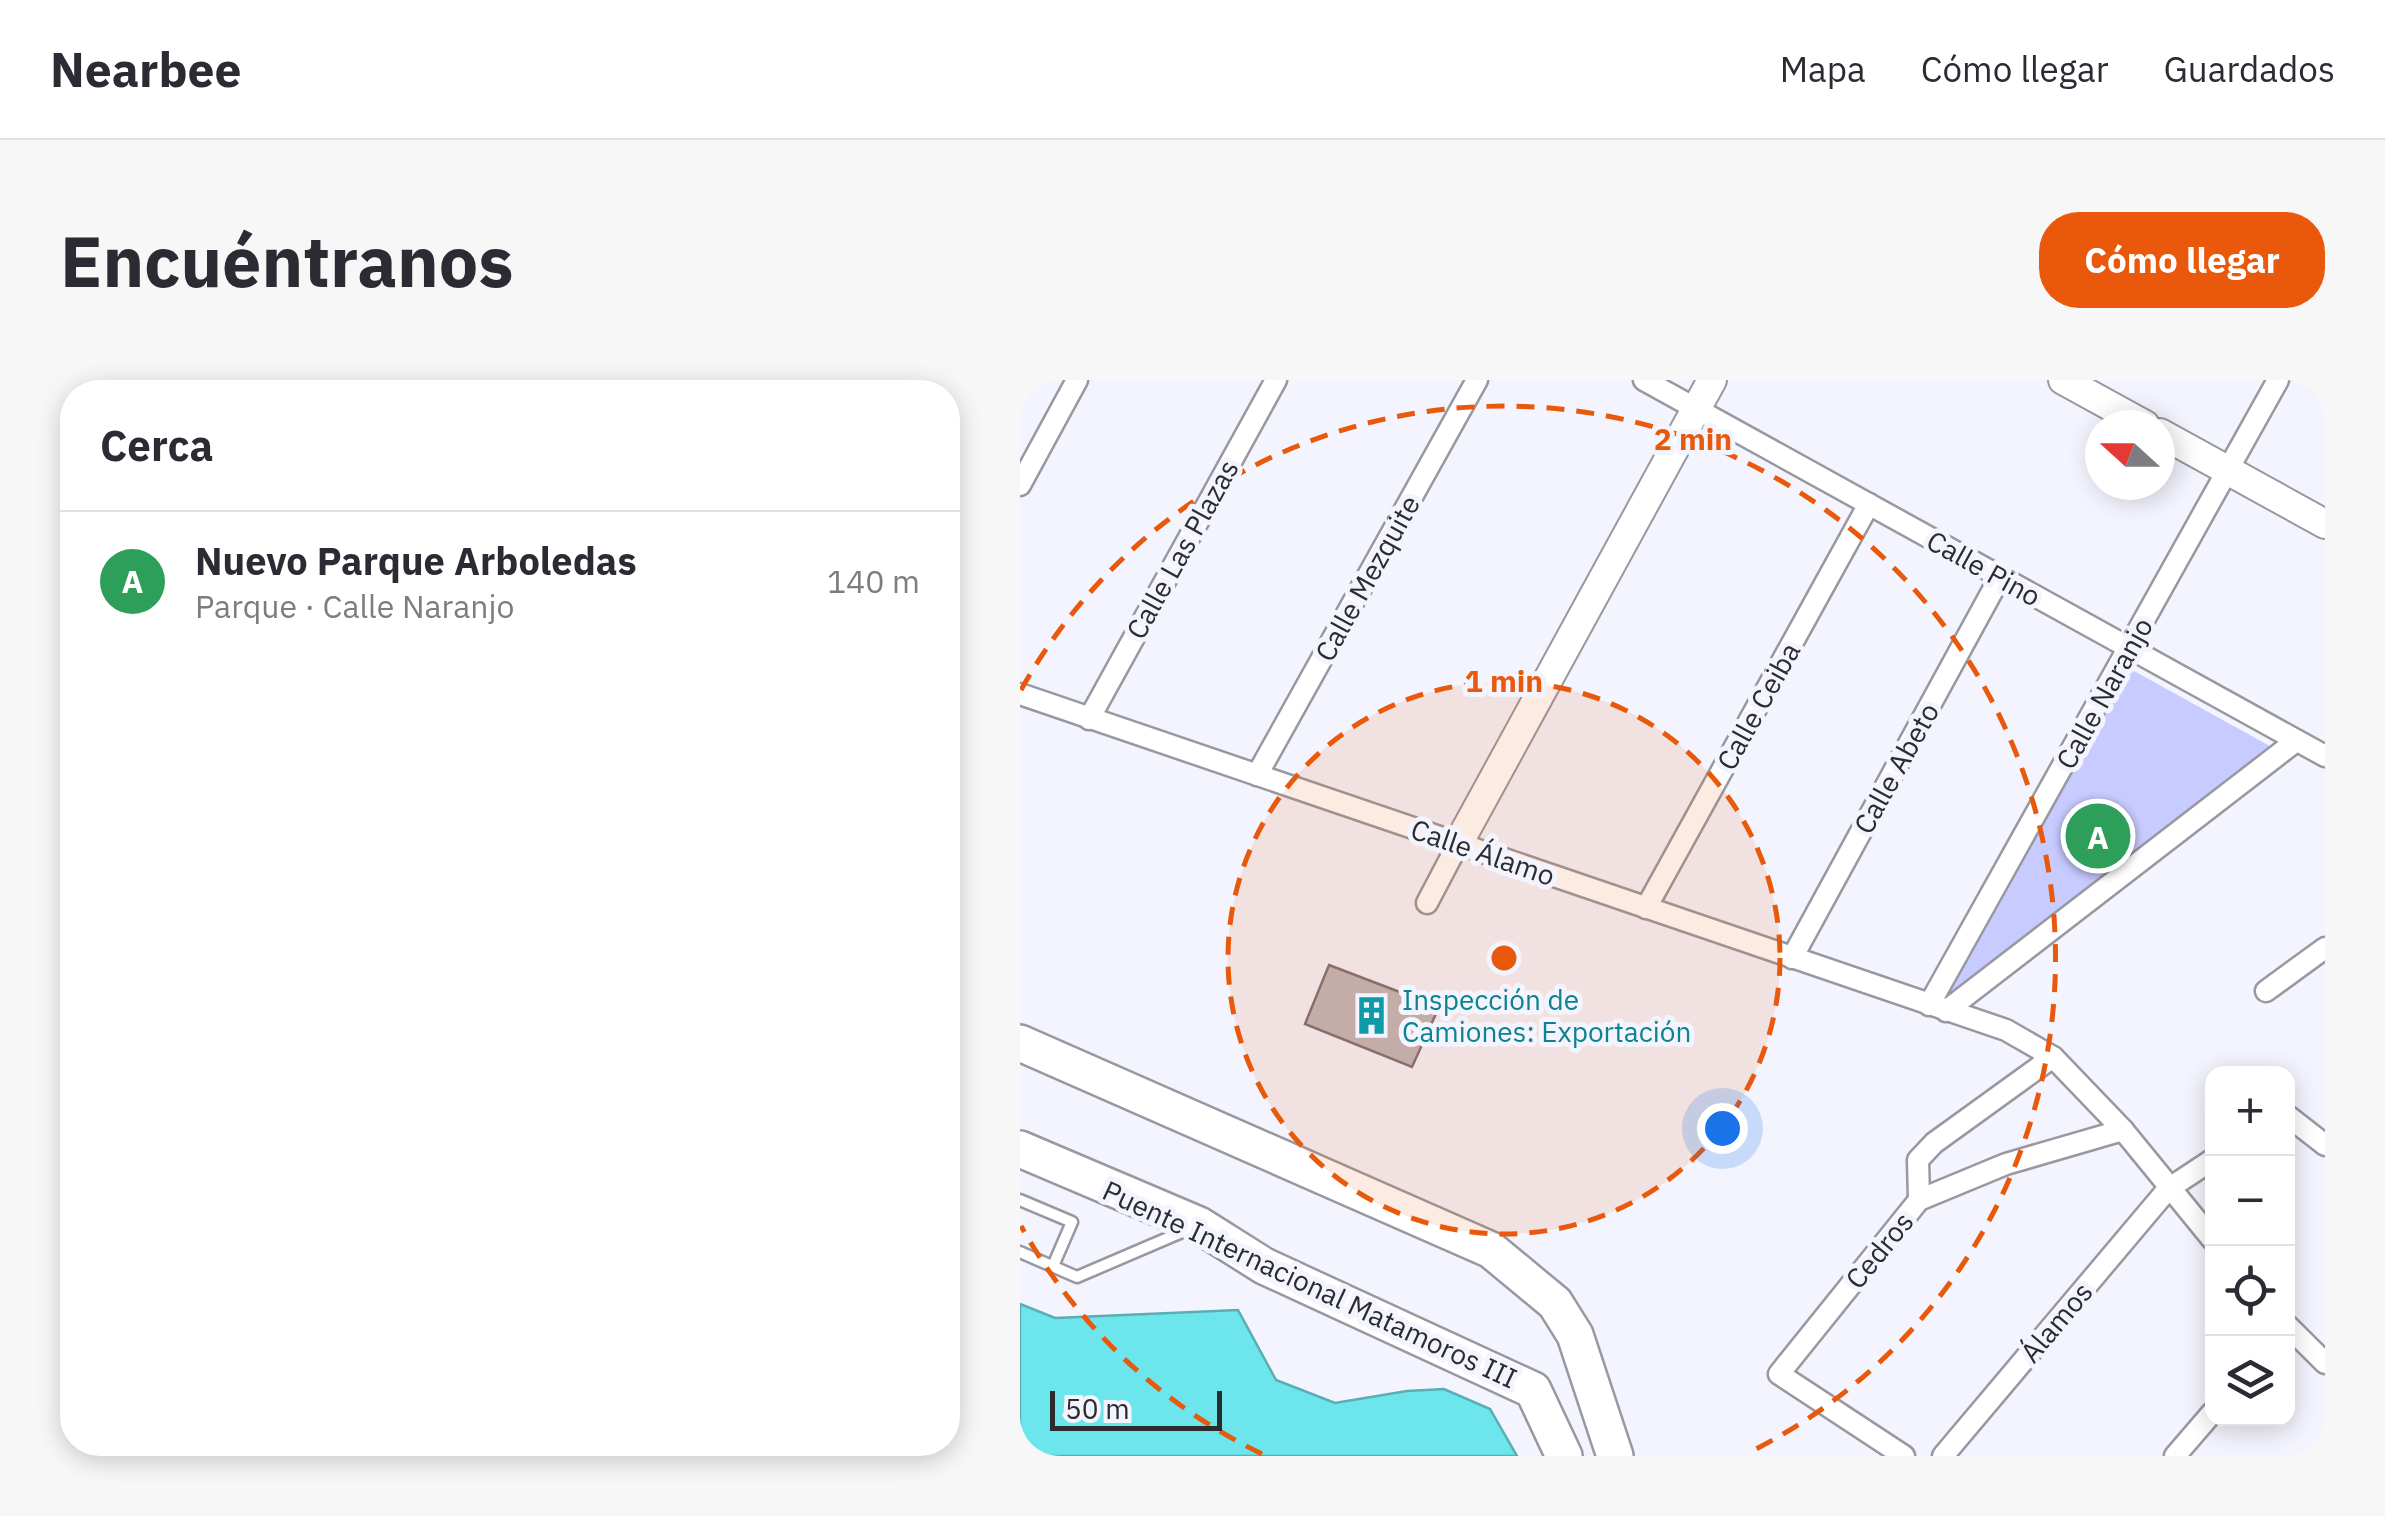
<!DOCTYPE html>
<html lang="es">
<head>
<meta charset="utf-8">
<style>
  :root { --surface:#fff; --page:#f7f7f7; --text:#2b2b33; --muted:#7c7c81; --line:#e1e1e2; --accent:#ea580c }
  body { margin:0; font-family:"IBM Plex Sans",sans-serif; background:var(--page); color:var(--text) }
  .controls { position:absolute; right:30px; bottom:30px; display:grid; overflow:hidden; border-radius:20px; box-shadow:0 5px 25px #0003 }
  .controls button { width:90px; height:90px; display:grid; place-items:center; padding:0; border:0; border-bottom:2px solid var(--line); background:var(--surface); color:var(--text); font:50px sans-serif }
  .compass { position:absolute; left:1065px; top:30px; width:90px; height:90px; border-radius:50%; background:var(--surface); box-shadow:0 5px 25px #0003; rotate:291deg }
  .scale { position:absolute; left:30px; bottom:25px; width:172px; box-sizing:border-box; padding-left:10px; border:5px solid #2b2c2f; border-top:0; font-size:28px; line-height:35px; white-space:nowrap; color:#2b2c2f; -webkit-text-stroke:8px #f3f4fe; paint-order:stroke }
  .you { position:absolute; left:702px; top:748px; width:35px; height:35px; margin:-25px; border:8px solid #fff; border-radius:50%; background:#1a73e8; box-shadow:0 0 0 15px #1a73e833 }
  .badge { display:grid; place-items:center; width:65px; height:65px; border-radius:50%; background:var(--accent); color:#fff; font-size:32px; font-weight:700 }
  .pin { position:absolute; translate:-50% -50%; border:5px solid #fff; box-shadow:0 2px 10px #0006 }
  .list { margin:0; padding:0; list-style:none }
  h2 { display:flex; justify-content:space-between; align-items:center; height:130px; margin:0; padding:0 40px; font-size:42px }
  h2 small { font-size:32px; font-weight:400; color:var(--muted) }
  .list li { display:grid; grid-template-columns:65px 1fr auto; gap:30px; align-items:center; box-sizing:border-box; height:140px; padding:0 40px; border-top:2px solid var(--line) }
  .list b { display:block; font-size:38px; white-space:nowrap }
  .list p { margin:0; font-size:32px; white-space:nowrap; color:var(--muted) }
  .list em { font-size:32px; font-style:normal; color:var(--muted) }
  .icon { flex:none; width:55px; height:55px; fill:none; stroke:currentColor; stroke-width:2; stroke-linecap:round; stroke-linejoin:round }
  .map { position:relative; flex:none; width:1305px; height:1076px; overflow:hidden; border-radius:40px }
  header { display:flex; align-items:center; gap:60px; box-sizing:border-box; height:140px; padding:0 50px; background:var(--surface); border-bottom:2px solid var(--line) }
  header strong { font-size:48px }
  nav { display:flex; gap:55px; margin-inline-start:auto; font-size:35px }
  .intro { display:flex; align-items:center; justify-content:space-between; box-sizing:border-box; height:240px; padding:0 60px }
  h1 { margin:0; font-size:70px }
  .button { padding:25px 45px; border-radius:40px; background:var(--accent); color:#fff; font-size:35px; font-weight:700 }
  main { display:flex; gap:60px; padding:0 60px }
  aside { flex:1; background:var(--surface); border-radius:40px; box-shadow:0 5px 25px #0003 }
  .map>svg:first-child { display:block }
</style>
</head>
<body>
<header>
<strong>Nearbee</strong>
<nav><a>Mapa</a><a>Cómo llegar</a><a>Guardados</a></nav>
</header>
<div class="intro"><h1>Encuéntranos</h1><a class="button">Cómo llegar</a></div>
<main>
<aside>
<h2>Cerca<small></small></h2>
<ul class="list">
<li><span class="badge" style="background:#2e9e5b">A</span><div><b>Nuevo Parque Arboledas</b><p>Parque · Calle Naranjo</p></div><em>140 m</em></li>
</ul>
</aside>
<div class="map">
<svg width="1305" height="1076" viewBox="0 0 1305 1076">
  <rect width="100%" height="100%" fill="#f3f4fe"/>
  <path fill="#c8cbff" d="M1105,286L1257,370L939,615L923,610Z"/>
  <path fill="#6ce6ec" stroke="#58aeb3" stroke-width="2.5" d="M0,924L35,938L218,930L256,1000L315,1023L387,1011L424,1009L470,1029L497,1076H0Z"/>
  <path fill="#c0b8bf" stroke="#7a7279" stroke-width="2.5" d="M309,585L419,627L392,687L285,644Z"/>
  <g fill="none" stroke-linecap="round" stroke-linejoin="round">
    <defs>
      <g id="lane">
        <path d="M0,820L52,842L33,886"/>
        <path d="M0,872L57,897L169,849"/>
      </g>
      <g id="street">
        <path d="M624,0L1305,376"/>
        <path d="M0,105L57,0"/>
        <path d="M0,314L986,650L1033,677L1103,750L1192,859"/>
        <path d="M69,339L256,0"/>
        <path d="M237,395L457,0"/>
        <path d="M407,523L438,464"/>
        <path d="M626,528L849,124"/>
        <path d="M772,578L980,197"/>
        <path d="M1246,611L1305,568"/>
        <path d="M909,625L1258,0"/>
        <path d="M926,631L1276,361"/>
        <path d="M1268,736L1305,765"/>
        <path d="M899,820L898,780L914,763L1033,677"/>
        <path d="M1268,946L1305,983"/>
        <path d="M884,1076L759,994L899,820L986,784L1103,750"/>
        <path d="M923,1076L1148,809L1192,780"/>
        <path d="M1155,1076L1192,1033"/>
        <path d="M1302,1076L1305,1073"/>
      </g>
      <g id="secondary">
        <path d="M1043,0L1125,45"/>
        <path d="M1140,53L1305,144"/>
        <path d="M438,464L692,0"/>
      </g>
      <g id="highway">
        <path d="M0,663L471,870L535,923L555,955L595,1076"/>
        <path d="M0,769L179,845L244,886L513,1010L544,1076"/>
      </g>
    </defs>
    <use href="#lane" stroke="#9898a1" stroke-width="15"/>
    <use href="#street" stroke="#9898a1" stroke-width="25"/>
    <use href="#secondary" stroke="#9898a1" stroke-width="32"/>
    <use href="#highway" stroke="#9898a1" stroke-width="40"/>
    <use href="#lane" stroke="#fff" stroke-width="10"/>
    <use href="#street" stroke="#fff" stroke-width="20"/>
    <use href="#secondary" stroke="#fff" stroke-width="28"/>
    <use href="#highway" stroke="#fff" stroke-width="35"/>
  </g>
  <circle cx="484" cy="578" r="276" fill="#e8590c" fill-opacity=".12"/>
  <g fill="none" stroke="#e8590c" stroke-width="5" stroke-dasharray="18 12">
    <circle cx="484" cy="578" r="276"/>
    <path d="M242 1074A552 552 0 0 1 1 846M1 310A552 552 0 1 1 726 1074"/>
  </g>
  <defs>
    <symbol id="building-bare" viewBox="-9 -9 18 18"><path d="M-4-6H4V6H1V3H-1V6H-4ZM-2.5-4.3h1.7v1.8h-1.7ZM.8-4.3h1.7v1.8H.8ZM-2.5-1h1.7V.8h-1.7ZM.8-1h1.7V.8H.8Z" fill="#0f9aa8" stroke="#f3f4fe" stroke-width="2.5" paint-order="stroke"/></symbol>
  </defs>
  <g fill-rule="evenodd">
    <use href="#building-bare" x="324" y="608" width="55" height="55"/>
  </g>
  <g text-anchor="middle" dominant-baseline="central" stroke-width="10" stroke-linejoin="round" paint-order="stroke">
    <g font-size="28" fill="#2b2c2f" stroke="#f3f4fe">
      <text transform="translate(162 169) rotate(-61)">Calle Las Plazas</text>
      <text transform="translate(964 188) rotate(29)">Calle Pino</text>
      <text transform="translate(347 198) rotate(-61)">Calle Mezquite</text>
      <text transform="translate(1084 313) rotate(-61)">Calle Naranjo</text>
      <text transform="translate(738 326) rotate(-61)">Calle Ceiba</text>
      <text transform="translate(876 388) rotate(-61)">Calle Abeto</text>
      <text transform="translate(463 472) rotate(19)">Calle Álamo</text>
      <text transform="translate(859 870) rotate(-51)">Cedros</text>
      <text transform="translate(290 904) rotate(25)">Puente Internacional Matamoros III</text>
      <text transform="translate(1036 942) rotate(-50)">Álamos</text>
    </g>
    <g font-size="28" fill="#0d838f" stroke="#f3f4fe" text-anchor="start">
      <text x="382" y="619">Inspección de<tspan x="382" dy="32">Camiones: Exportación</tspan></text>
    </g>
  </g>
  <circle cx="484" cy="578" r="15" fill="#e8590c" stroke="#f3f4fe" stroke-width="5"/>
  <g font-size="30" text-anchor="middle" font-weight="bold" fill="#e8590c" stroke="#f3f4fe" stroke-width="10" stroke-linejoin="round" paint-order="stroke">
    <text x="673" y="70">2 min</text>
    <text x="484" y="312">1 min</text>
  </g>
</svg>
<div class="controls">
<button>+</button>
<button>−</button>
<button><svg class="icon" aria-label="locate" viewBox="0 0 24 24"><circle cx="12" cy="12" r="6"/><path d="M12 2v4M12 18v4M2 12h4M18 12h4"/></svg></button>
<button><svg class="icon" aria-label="layers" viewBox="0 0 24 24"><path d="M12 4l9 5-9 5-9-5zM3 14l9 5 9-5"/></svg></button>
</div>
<svg class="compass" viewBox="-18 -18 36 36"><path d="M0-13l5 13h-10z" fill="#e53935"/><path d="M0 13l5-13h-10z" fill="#7c7c81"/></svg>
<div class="scale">50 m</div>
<div class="you"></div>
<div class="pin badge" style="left:1078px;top:456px;background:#2e9e5b">A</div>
</div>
</main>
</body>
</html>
